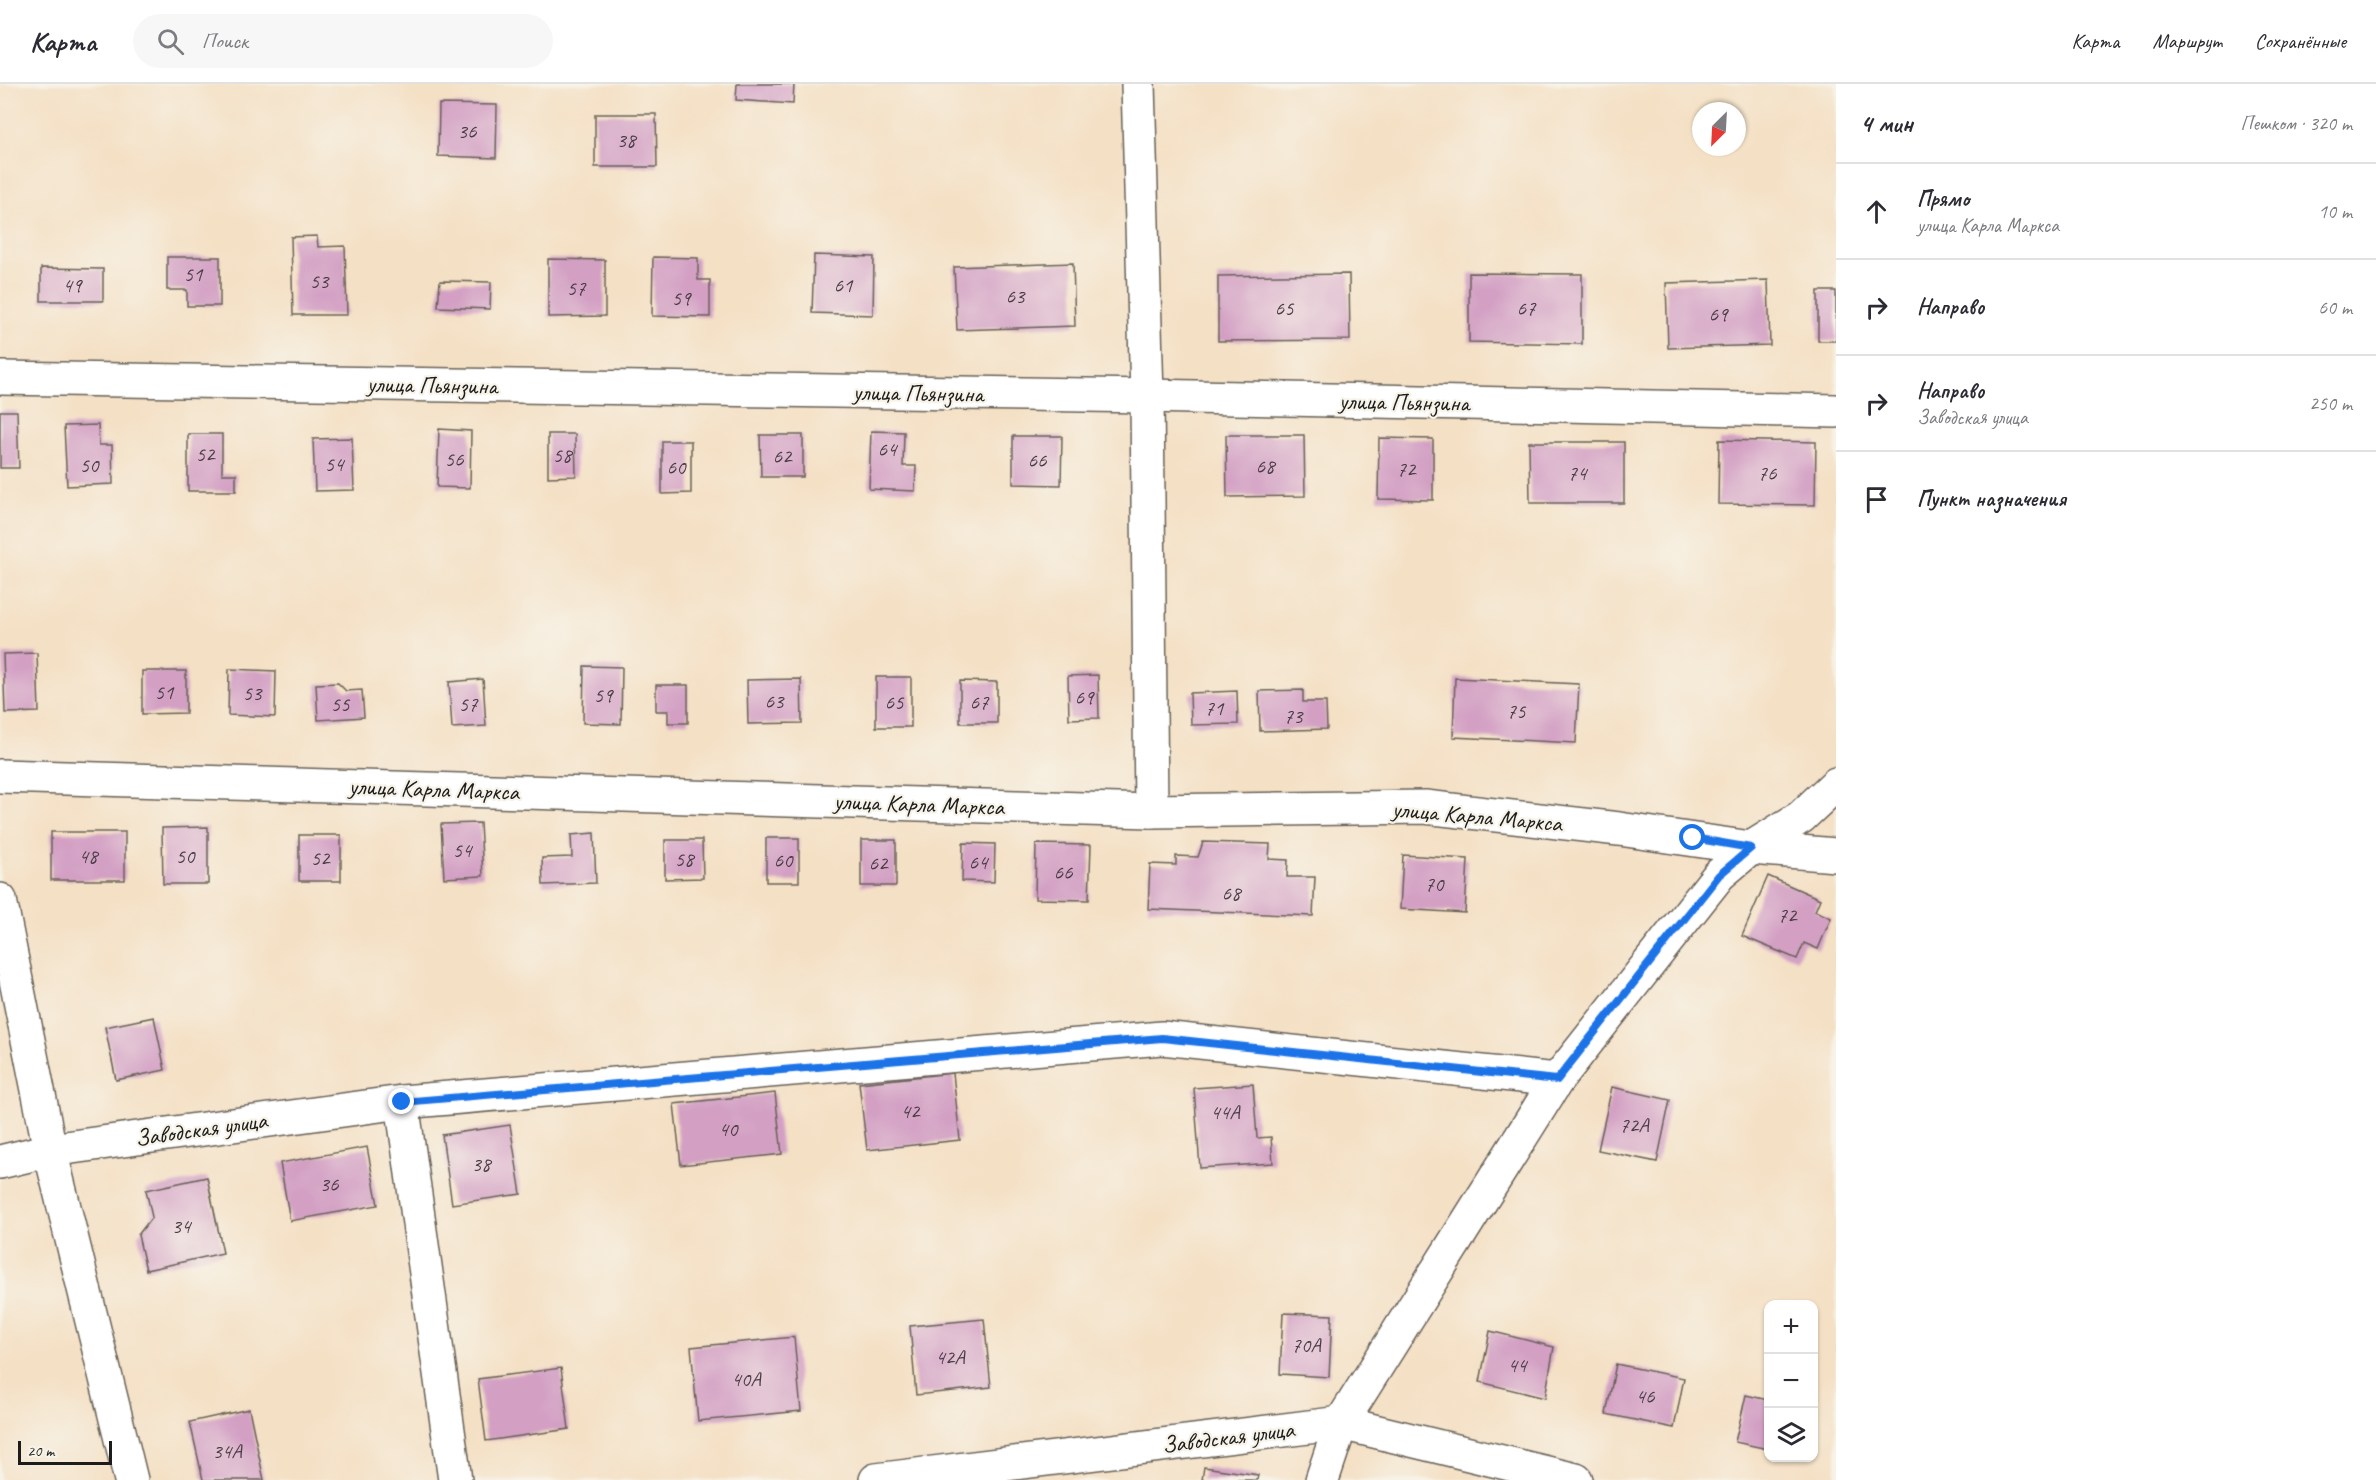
<!DOCTYPE html>
<html lang="ru">
<head>
<meta charset="utf-8">
<style>
  :root { --surface:#fff; --page:#f7f7f7; --text:#2b2b33; --muted:#7c7c81; --line:#e1e1e2 }
  body { margin:0; font-family:Caveat,sans-serif; background:var(--page); color:var(--text) }
  .controls { position:absolute; right:18px; bottom:18px; display:grid; overflow:hidden; border-radius:12px; box-shadow:0 2px 4px #0004 }
  .controls button { width:54px; height:54px; display:grid; place-items:center; padding:0; border:0; border-bottom:2px solid var(--line); background:var(--surface); color:var(--text); font:30px sans-serif }
  .compass { position:absolute; left:1692px; top:18px; width:54px; height:54px; border-radius:50%; background:var(--surface); box-shadow:0 2px 4px #0004; rotate:204deg }
  .scale { position:absolute; left:18px; bottom:15px; width:94px; box-sizing:border-box; padding-left:6px; border:3px solid #1c1c1c; border-top:0; font-size:16px; line-height:21px; white-space:nowrap; color:#1c1c1c; -webkit-text-stroke:4px #f7f3e8; paint-order:stroke }
  .stop { position:absolute; width:18px; height:18px; margin:-14px; border:4px solid #1a73e8; border-radius:50%; background:#fff }
  .stop.end { background:#1a73e8; border-color:#fff; box-shadow:0 2px 6px #0008 }
  .list { margin:0; padding:0; list-style:none }
  h2 { display:flex; justify-content:space-between; align-items:center; height:78px; margin:0; padding:0 24px; font-size:26px }
  h2 small { font-size:20px; font-weight:400; color:var(--muted) }
  .list li { display:grid; grid-template-columns:39px 1fr auto; gap:18px; align-items:center; box-sizing:border-box; height:96px; padding:0 24px; border-top:2px solid var(--line) }
  .list b { display:block; font-size:22px; white-space:nowrap }
  .list p { margin:0; font-size:20px; white-space:nowrap; color:var(--muted) }
  .list em { font-size:20px; font-style:normal; color:var(--muted) }
  .icon { flex:none; width:33px; height:33px; fill:none; stroke:currentColor; stroke-width:2; stroke-linecap:round; stroke-linejoin:round }
  .map { position:relative; flex:none; width:1836px; height:1396px; overflow:hidden }
  header { display:flex; align-items:center; gap:36px; box-sizing:border-box; height:84px; padding:0 30px; background:var(--surface); border-bottom:2px solid var(--line) }
  header strong { font-size:28px }
  nav { display:flex; gap:33px; margin-inline-start:auto; font-size:21px }
  .search { width:420px; height:54px; background:var(--page); display:flex; align-items:center; gap:15px; box-sizing:border-box; padding:0 21px; border-radius:33px; color:var(--muted); font-size:22px }
  main { display:flex }
  aside { flex:1; background:var(--surface) }
  .map>svg:first-child { display:block }
</style>
</head>
<body>
<header>
<strong>Карта</strong>
<div class="search"><svg class="icon" aria-label="search" viewBox="0 0 24 24"><circle cx="10" cy="10" r="6"/><path d="M15 15l6 6"/></svg>Поиск</div>
<nav><a>Карта</a><a>Маршрут</a><a>Сохранённые</a></nav>
</header>
<main>
<div class="map">
<svg width="1836" height="1396" viewBox="0 0 1836 1396">
  <rect width="100%" height="100%" fill="#f7f3e8"/>
  <filter id="ink" filterUnits="userSpaceOnUse"><feTurbulence type="fractalNoise" baseFrequency=".0167" numOctaves="2"/><feDisplacementMap in="SourceGraphic" scale="12" xChannelSelector="R" yChannelSelector="G"/><feConvolveMatrix kernelMatrix="1 2 1 2 8 2 1 2 1" color-interpolation-filters="sRGB"/></filter>
  <filter id="wash" filterUnits="userSpaceOnUse"><feTurbulence type="fractalNoise" baseFrequency=".008" numOctaves="4" result="noise"/><feDisplacementMap in="SourceGraphic" scale="24" xChannelSelector="R" yChannelSelector="G"/><feGaussianBlur stdDeviation="1.35" result="paint"/><feColorMatrix in="noise" values="0 0 0 0 0 0 0 0 0 0 0 0 0 0 0 0 0 1.4 0 .05"/><feComposite in="paint" operator="in"/></filter>
  <g filter="url(#wash)">
    <rect width="100%" height="100%" fill="#f4e0c5"/>
    <g id="blocks">
      <g fill="#d3a0c4">
        <path d="M737,0H794L793,20L736,16Z"/>
        <path d="M439,20L497,21L496,74L438,72Z"/>
        <path d="M595,30H656L657,83H595Z"/>
        <path d="M317,152L318,163L345,162L347,231H293L291,153Z"/>
        <path d="M814,171L874,173L873,231L812,229Z"/>
        <path d="M167,173H220V222H187V206H167Z"/>
        <path d="M653,173L698,174V196H710V233L652,232Z"/>
        <path d="M548,175L605,176V232L548,233Z"/>
        <path d="M1073,179L1075,242L957,246L954,183Z"/>
        <path d="M41,184L103,185V217H41Z"/>
        <path d="M1469,189L1582,190V260L1469,258Z"/>
        <path d="M1349,190L1350,256L1218,257V192Z"/>
        <path d="M1768,196L1770,261L1668,264L1666,199Z"/>
        <path d="M440,197L491,198L490,225L438,223Z"/>
        <rect x="1818" y="207" width="18" height="50"/>
        <path d="M0,327H17L19,384H0Z"/>
        <path d="M98,341L99,361H112L113,400L67,402L64,342Z"/>
        <path d="M439,345L471,347L470,404L437,403Z"/>
        <path d="M871,347L904,348L903,382H916L915,407L869,405Z"/>
        <path d="M188,350H222V390H236V407H188Z"/>
        <path d="M548,350H575L576,392L548,393Z"/>
        <path d="M760,351H803V393H761Z"/>
        <path d="M1226,351H1304L1305,412L1227,413Z"/>
        <path d="M1013,352H1062L1061,401L1013,400Z"/>
        <path d="M352,354L354,406L315,407L313,355Z"/>
        <path d="M1379,354L1433,355V416L1378,415Z"/>
        <path d="M1719,356L1816,358L1815,421L1718,420Z"/>
        <path d="M662,357H691V409L662,410Z"/>
        <path d="M1529,358H1624V419H1530Z"/>
        <path d="M37,569L39,628L5,629L3,570Z"/>
        <path d="M584,582L622,583L621,640L583,639Z"/>
        <path d="M229,585L276,587L275,633L228,631Z"/>
        <path d="M142,587H186V629L142,630Z"/>
        <path d="M1098,591L1099,634L1069,635L1068,592Z"/>
        <rect x="876" y="593" width="35" height="50"/>
        <path d="M1455,594L1579,600L1576,659L1453,653Z"/>
        <path d="M483,595L486,642L452,644L449,598Z"/>
        <path d="M801,595L802,639L748,640L747,596Z"/>
        <path d="M960,597L997,598V639H960Z"/>
        <path d="M338,599L346,607L362,606L364,633L318,636L316,600Z"/>
        <path d="M656,601H688V639H668V627H656Z"/>
        <path d="M1303,606V618H1326L1327,645L1260,647L1259,607Z"/>
        <path d="M1237,607L1238,640L1191,641L1190,609Z"/>
        <path d="M480,739L483,792L444,794L441,740Z"/>
        <path d="M208,743V800H163L162,744Z"/>
        <rect x="51" y="748" width="74" height="48"/>
        <path d="M594,749L596,799L543,801L542,774L572,773L571,751Z"/>
        <rect x="299" y="751" width="42" height="46"/>
        <rect x="766" y="754" width="33" height="44"/>
        <path d="M665,756H702L703,794L665,795Z"/>
        <rect x="861" y="756" width="35" height="46"/>
        <path d="M1203,758L1270,760L1269,775L1288,776L1287,793H1315L1313,832L1148,825L1150,780L1176,781V772L1198,773Z"/>
        <path d="M963,759L995,760L994,798L962,797Z"/>
        <path d="M1036,760L1091,761L1089,816L1035,815Z"/>
        <path d="M1403,771L1468,775L1465,829L1400,825Z"/>
        <path d="M1768,792L1820,815L1815,827L1831,834L1818,865L1804,859L1797,875L1742,852Z"/>
        <path d="M154,933L165,986L116,996L105,943Z"/>
        <path d="M953,989L960,1056L867,1066L859,999Z"/>
        <path d="M1253,1000L1257,1054L1271,1053L1273,1079L1200,1084L1194,1004Z"/>
        <path d="M1612,1003L1670,1016L1657,1078L1598,1066Z"/>
        <path d="M775,1009L782,1070L681,1081L674,1020Z"/>
        <path d="M510,1041L521,1110L452,1120L442,1051Z"/>
        <path d="M367,1063L378,1121L290,1137L280,1079Z"/>
        <path d="M207,1093L223,1169L146,1186L138,1151L152,1133L146,1106Z"/>
        <path d="M1283,1229L1332,1231L1329,1293L1280,1290Z"/>
        <path d="M984,1235L991,1303L916,1311L910,1242Z"/>
        <path d="M1490,1247L1554,1263L1545,1314L1480,1298Z"/>
        <path d="M794,1253L801,1327L698,1337L691,1263Z"/>
        <path d="M1616,1280L1684,1294L1674,1344L1606,1330Z"/>
        <path d="M561,1284L569,1345L486,1357L478,1295Z"/>
        <path d="M1746,1311L1768,1316V1365L1735,1358Z"/>
        <path d="M249,1325L264,1396H203L190,1338Z"/>
        <path d="M1204,1383L1258,1391L1257,1396H1202Z"/>
      </g>
    </g>
  </g>
  <g filter="url(#ink)">
    <use href="#blocks" fill-opacity="0" stroke="#686157" stroke-width="1.5"/>
    <g fill="none" stroke-linecap="round" stroke-linejoin="round">
      <defs>
        <g id="minor">
          <path d="M1138,0L1147,312L1151,727"/>
          <path d="M0,294L1147,312L1836,327"/>
          <path d="M0,692L1151,727L1425,723L1619,745L1751,764L1836,771"/>
          <path d="M0,816L50,1066L131,1396"/>
          <path d="M402,1018L455,1396"/>
          <path d="M0,1078L50,1066L402,1018L1162,954L1557,996"/>
          <path d="M876,1396L1341,1339L1576,1396"/>
          <path d="M1322,1396L1341,1339L1557,996L1719,791L1751,764L1801,733L1836,700"/>
        </g>
      </defs>
      <use href="#minor" stroke="#686157" stroke-width="36"/>
      <use href="#minor" stroke="#fff" stroke-width="33"/>
    </g>
  </g>
  <g fill="none" stroke-linecap="round" stroke-linejoin="round" filter="url(#ink)">
    <path stroke="#1a73e8" stroke-width="8" d="M402,1018L1162,954L1557,996L1719,791L1751,764L1693,754"/>
  </g>
  <g text-anchor="middle" dominant-baseline="central" stroke-width="4.5" stroke-linejoin="round" paint-order="stroke">
    <g font-size="21" fill="#4a3d46">
      <text x="467" y="47">36</text>
      <text x="626" y="56">38</text>
      <text x="193" y="190">51</text>
      <text x="319" y="197">53</text>
      <text x="72" y="201">49</text>
      <text x="843" y="201">61</text>
      <text x="576" y="204">57</text>
      <text x="1015" y="212">63</text>
      <text x="681" y="214">59</text>
      <text x="1284" y="224">65</text>
      <text x="1526" y="224">67</text>
      <text x="1718" y="230">69</text>
      <text x="887" y="365">64</text>
      <text x="205" y="370">52</text>
      <text x="562" y="371">58</text>
      <text x="782" y="372">62</text>
      <text x="454" y="375">56</text>
      <text x="1037" y="376">66</text>
      <text x="334" y="380">54</text>
      <text x="89" y="381">50</text>
      <text x="1265" y="382">68</text>
      <text x="676" y="383">60</text>
      <text x="1406" y="385">72</text>
      <text x="1577" y="389">74</text>
      <text x="1767" y="389">76</text>
      <text x="164" y="608">51</text>
      <text x="252" y="609">53</text>
      <text x="603" y="611">59</text>
      <text x="1084" y="613">69</text>
      <text x="774" y="617">63</text>
      <text x="894" y="618">65</text>
      <text x="979" y="618">67</text>
      <text x="340" y="620">55</text>
      <text x="468" y="620">57</text>
      <text x="1214" y="624">71</text>
      <text x="1516" y="627">75</text>
      <text x="1293" y="632">73</text>
      <text x="462" y="766">54</text>
      <text x="88" y="772">48</text>
      <text x="185" y="772">50</text>
      <text x="320" y="774">52</text>
      <text x="684" y="775">58</text>
      <text x="783" y="776">60</text>
      <text x="978" y="778">64</text>
      <text x="878" y="779">62</text>
      <text x="1063" y="788">66</text>
      <text x="1434" y="800">70</text>
      <text x="1231" y="809">68</text>
      <text x="1787" y="831">72</text>
      <text x="910" y="1027">42</text>
      <text x="1225" y="1028">44А</text>
      <text x="1634" y="1041">72А</text>
      <text x="728" y="1045">40</text>
      <text x="481" y="1080">38</text>
      <text x="329" y="1100">36</text>
      <text x="181" y="1142">34</text>
      <text x="1306" y="1261">70А</text>
      <text x="950" y="1273">42А</text>
      <text x="1517" y="1281">44</text>
      <text x="746" y="1295">40А</text>
      <text x="1645" y="1312">46</text>
      <text x="227" y="1367">34А</text>
    </g>
    <g font-size="24" fill="#1c1c1c" stroke="#f7f3e8">
      <text transform="translate(432 301) rotate(1)">улица Пьянзина</text>
      <text transform="translate(918 309) rotate(1)">улица Пьянзина</text>
      <text transform="translate(1404 318) rotate(1)">улица Пьянзина</text>
      <text transform="translate(434 705) rotate(2)">улица Карла Маркса</text>
      <text transform="translate(919 720) rotate(2)">улица Карла Маркса</text>
      <text transform="translate(1477 732) rotate(5)">улица Карла Маркса</text>
      <text transform="translate(201 1045) rotate(-8)">Заводская улица</text>
      <text transform="translate(1228 1353) rotate(-7)">Заводская улица</text>
    </g>
  </g>
</svg>
<div class="controls">
<button>+</button>
<button>−</button>
<button><svg class="icon" aria-label="layers" viewBox="0 0 24 24"><path d="M12 4l9 5-9 5-9-5zM3 14l9 5 9-5"/></svg></button>
</div>
<svg class="compass" viewBox="-18 -18 36 36"><path d="M0-13l5 13h-10z" fill="#e53935"/><path d="M0 13l5-13h-10z" fill="#7c7c81"/></svg>
<div class="scale">20 m</div>
<div class="stop" style="left:1693px;top:754px"></div>
<div class="stop end" style="left:402px;top:1018px"></div>
</div>
<aside>
<h2>4 мин<small>Пешком · 320 m</small></h2>
<ul class="list">
<li><svg class="icon" aria-label="ahead" viewBox="0 0 24 24"><path d="M12 20V5M6 11l6-6 6 6"/></svg><div><b>Прямо</b><p>улица Карла Маркса</p></div><em>10 m</em></li>
<li><svg class="icon" aria-label="right" viewBox="0 0 24 24"><path d="M7 20v-9h11M14 6l5 5-5 5"/></svg><div><b>Направо</b></div><em>60 m</em></li>
<li><svg class="icon" aria-label="right" viewBox="0 0 24 24"><path d="M7 20v-9h11M14 6l5 5-5 5"/></svg><div><b>Направо</b><p>Заводская улица</p></div><em>250 m</em></li>
<li><svg class="icon" aria-label="arrive" viewBox="0 0 24 24"><path d="M6 21V4h12l-3 4 3 4H6"/></svg><div><b>Пункт назначения</b></div></li>
</ul>
</aside>
</main>
</body>
</html>
